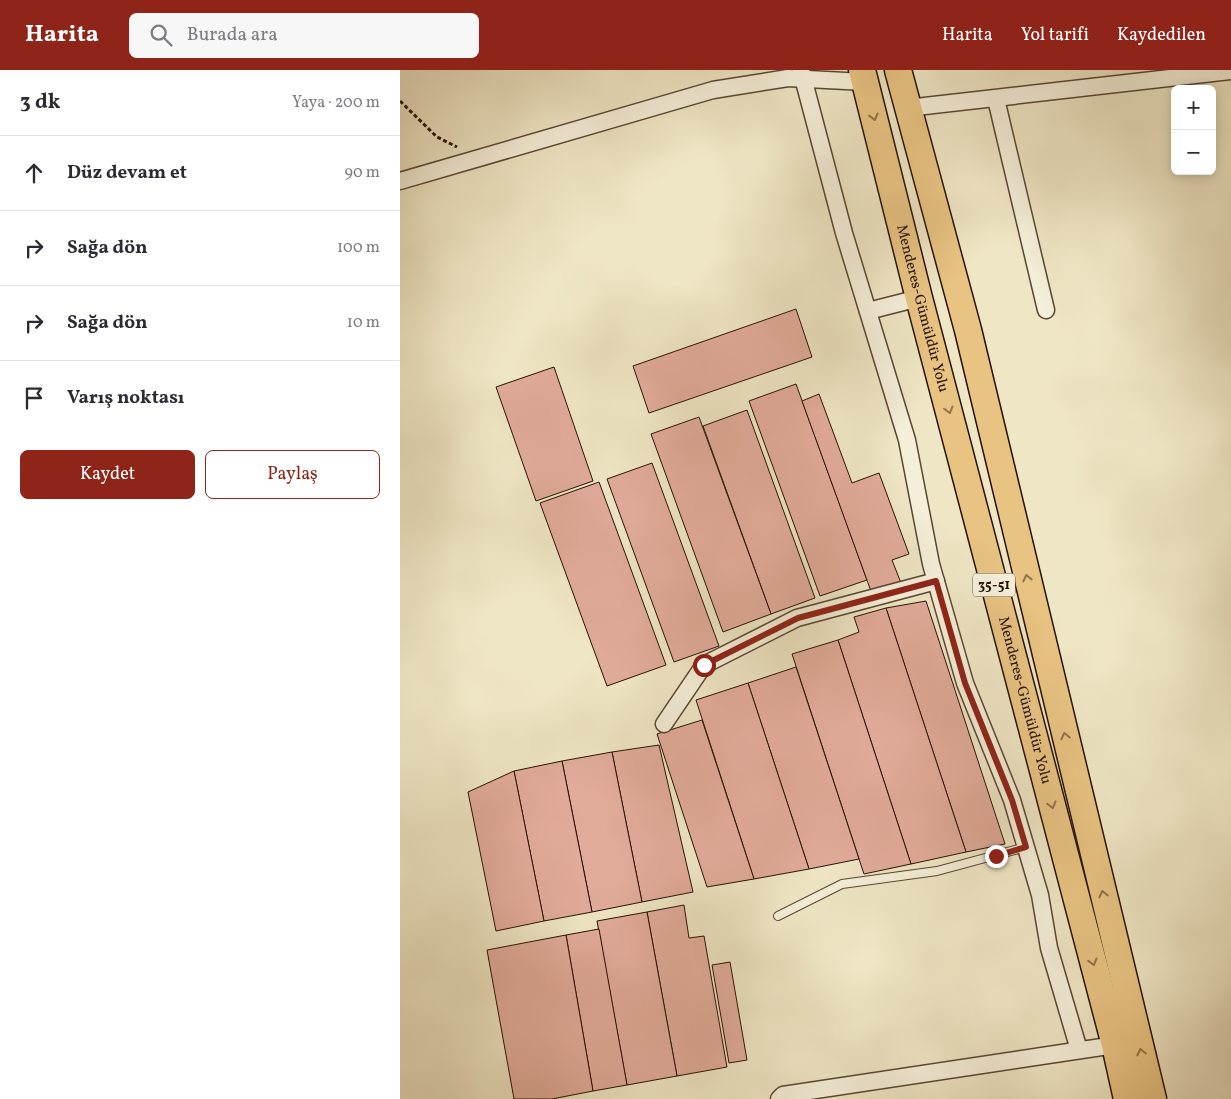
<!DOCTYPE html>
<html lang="tr">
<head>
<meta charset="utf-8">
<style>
  :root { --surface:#fff; --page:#f7f7f7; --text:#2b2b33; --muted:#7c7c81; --line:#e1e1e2; --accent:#8f2418 }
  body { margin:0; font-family:Vollkorn,serif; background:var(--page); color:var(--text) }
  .controls { position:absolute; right:15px; top:15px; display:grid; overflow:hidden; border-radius:8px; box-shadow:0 2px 12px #0003 }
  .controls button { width:45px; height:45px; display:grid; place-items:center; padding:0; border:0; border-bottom:1px solid var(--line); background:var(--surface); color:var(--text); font:25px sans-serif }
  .stop { position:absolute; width:15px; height:15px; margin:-11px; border:4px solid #8f2418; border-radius:50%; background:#fff }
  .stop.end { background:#8f2418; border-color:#fff; box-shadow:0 1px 5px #0008 }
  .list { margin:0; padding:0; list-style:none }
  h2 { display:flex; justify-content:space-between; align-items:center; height:65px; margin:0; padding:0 20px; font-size:21px }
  h2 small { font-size:16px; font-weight:400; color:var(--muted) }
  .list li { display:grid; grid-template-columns:32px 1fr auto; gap:15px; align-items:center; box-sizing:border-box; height:75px; padding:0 20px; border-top:1px solid var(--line) }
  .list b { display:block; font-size:19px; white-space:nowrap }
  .list em { font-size:16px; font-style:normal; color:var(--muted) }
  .actions { display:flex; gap:10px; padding:15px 20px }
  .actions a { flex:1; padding:11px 0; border:1px solid var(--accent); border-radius:8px; text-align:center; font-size:18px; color:var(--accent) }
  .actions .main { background:var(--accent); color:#fff }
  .icon { flex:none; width:28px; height:28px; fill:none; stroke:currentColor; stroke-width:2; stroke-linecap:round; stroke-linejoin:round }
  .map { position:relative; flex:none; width:831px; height:1029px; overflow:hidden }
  header { display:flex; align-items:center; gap:30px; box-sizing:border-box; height:70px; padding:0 25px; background:var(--accent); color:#fff }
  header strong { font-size:24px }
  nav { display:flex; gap:28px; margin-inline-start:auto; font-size:18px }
  .search { width:350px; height:45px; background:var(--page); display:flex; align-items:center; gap:12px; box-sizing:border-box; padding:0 18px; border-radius:8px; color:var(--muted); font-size:19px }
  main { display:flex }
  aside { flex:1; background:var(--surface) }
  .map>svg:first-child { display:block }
</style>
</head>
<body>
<header>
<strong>Harita</strong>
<div class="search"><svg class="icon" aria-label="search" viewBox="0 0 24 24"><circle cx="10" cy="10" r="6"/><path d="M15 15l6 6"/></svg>Burada ara</div>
<nav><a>Harita</a><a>Yol tarifi</a><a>Kaydedilen</a></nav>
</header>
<main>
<aside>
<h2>3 dk<small>Yaya · 200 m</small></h2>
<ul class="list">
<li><svg class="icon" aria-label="ahead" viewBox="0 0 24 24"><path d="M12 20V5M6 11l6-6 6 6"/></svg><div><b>Düz devam et</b></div><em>90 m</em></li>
<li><svg class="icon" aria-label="right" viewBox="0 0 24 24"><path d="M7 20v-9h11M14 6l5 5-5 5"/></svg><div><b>Sağa dön</b></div><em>100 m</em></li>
<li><svg class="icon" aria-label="right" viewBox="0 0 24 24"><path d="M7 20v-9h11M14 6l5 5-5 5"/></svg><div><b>Sağa dön</b></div><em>10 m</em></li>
<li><svg class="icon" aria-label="arrive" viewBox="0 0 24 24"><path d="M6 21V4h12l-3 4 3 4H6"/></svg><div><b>Varış noktası</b></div></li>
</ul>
<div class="actions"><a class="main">Kaydet</a><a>Paylaş</a></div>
</aside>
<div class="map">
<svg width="831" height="1029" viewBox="0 0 831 1029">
  <rect width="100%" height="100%" fill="#efe6c5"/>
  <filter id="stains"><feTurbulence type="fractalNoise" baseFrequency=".004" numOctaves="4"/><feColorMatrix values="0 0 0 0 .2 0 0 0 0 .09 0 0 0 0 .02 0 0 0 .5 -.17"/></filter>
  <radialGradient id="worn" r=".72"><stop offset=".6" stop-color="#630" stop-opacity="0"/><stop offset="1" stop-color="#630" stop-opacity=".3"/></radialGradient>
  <g fill="#e1ab9a" stroke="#261100">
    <path d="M396,239L412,287L249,343L233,296Z"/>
    <path d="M154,297L193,411L136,431L96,317Z"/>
    <path d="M396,314L467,510L420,526L349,331Z"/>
    <path d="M419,324L452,413L479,403L509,484L492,490L501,513L472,524L402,331Z"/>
    <path d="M347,340L415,528L371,544L303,356Z"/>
    <path d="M299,347L371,544L323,562L251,364Z"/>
    <path d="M252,393L319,576L274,592L207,409Z"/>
    <path d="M199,412L266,595L207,616L140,433Z"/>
    <path d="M526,531L605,774L566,782L486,538Z"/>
    <path d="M486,538L566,782L511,794L438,570L459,562L454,547Z"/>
    <path d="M438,570L511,794L464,804L459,789L392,584Z"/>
    <path d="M396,597L459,789L409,799L348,613Z"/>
    <path d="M348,613L409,799L354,809L296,630Z"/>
    <path d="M302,650L354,809L307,817L257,664Z"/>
    <path d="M259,675L293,822L242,832L212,682Z"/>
    <path d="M212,682L242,832L192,842L162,691Z"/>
    <path d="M162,691L192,842L144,851L114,701Z"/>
    <path d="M114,701L144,851L96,861L68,722Z"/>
    <path d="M284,835L289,868L304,866L327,997L277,1006L247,842Z"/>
    <path d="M247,842L277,1006L227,1015L197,851Z"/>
    <path d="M199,859L227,1015L193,1021L166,865Z"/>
    <path d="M166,865L193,1021L152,1029H114L87,880Z"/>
    <path d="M330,892L347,990L329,993L312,895Z"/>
  </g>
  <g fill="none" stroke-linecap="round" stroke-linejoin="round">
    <defs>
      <path id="lane" d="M378,846L442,814L537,801L626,777"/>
      <g id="street">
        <path d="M401,0L444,163L507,370L531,494L565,613L612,730L640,825L649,878L679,980"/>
        <path d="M596,29L646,240"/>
        <path d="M507,38L831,1"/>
        <path d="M0,111L313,20L388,8L465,12"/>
        <path d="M468,241L519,228"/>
        <path d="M264,654L304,595L397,548L536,511"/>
        <path d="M379,1029L383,1025L715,975"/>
      </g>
      <g id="primary">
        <path id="s1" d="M462,0L519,228L715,975L727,1029"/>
        <path d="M498,0L568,260L753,1029"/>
      </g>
    </defs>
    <use href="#lane" stroke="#584631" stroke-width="10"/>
    <use href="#street" stroke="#584631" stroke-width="19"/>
    <use href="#primary" stroke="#261100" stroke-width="29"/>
    <path stroke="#261100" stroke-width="3" stroke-dasharray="4 2.5" stroke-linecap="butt" d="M0,31L37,67L57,77"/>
    <use href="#lane" stroke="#f5efd9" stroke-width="8"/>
    <use href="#street" stroke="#f5efd9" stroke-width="16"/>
    <use href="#primary" stroke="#e8c382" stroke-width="26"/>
  </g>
  <defs><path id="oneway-chevron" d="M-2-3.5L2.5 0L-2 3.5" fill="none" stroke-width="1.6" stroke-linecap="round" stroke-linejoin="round" transform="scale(1.25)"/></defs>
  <g stroke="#917348">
    <use href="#oneway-chevron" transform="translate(474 47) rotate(76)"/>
    <use href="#oneway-chevron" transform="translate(549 340) rotate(75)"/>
    <use href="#oneway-chevron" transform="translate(627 508) rotate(-103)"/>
    <use href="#oneway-chevron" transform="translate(665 666) rotate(-103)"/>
    <use href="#oneway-chevron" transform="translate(652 735) rotate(75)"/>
    <use href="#oneway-chevron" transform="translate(703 824) rotate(-103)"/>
    <use href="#oneway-chevron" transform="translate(693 892) rotate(75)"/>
    <use href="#oneway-chevron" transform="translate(741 982) rotate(-103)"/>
  </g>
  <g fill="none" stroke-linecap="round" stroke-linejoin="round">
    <path stroke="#8f2418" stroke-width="6" d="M304,595L398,548L536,511L565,613L612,730L626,777L596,786"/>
  </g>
  <g text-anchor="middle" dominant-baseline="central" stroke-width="4.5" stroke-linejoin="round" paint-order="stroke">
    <rect fill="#f5efd9" stroke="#645441" stroke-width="1" x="573" y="503.5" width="42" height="23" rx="4"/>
    <g font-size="14" font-weight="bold" fill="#261100">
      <text x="594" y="515">35-51</text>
    </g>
    <g font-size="15" fill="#261100" stroke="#f5efd9">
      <text stroke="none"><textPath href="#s1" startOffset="246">Menderes-Gümüldür Yolu</textPath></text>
      <text stroke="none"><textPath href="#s1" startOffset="651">Menderes-Gümüldür Yolu</textPath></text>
    </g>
  </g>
  <rect width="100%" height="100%" filter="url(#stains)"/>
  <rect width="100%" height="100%" fill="url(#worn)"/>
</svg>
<div class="controls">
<button>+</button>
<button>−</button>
</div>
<div class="stop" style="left:304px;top:595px"></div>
<div class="stop end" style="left:596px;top:786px"></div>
</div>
</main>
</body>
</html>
